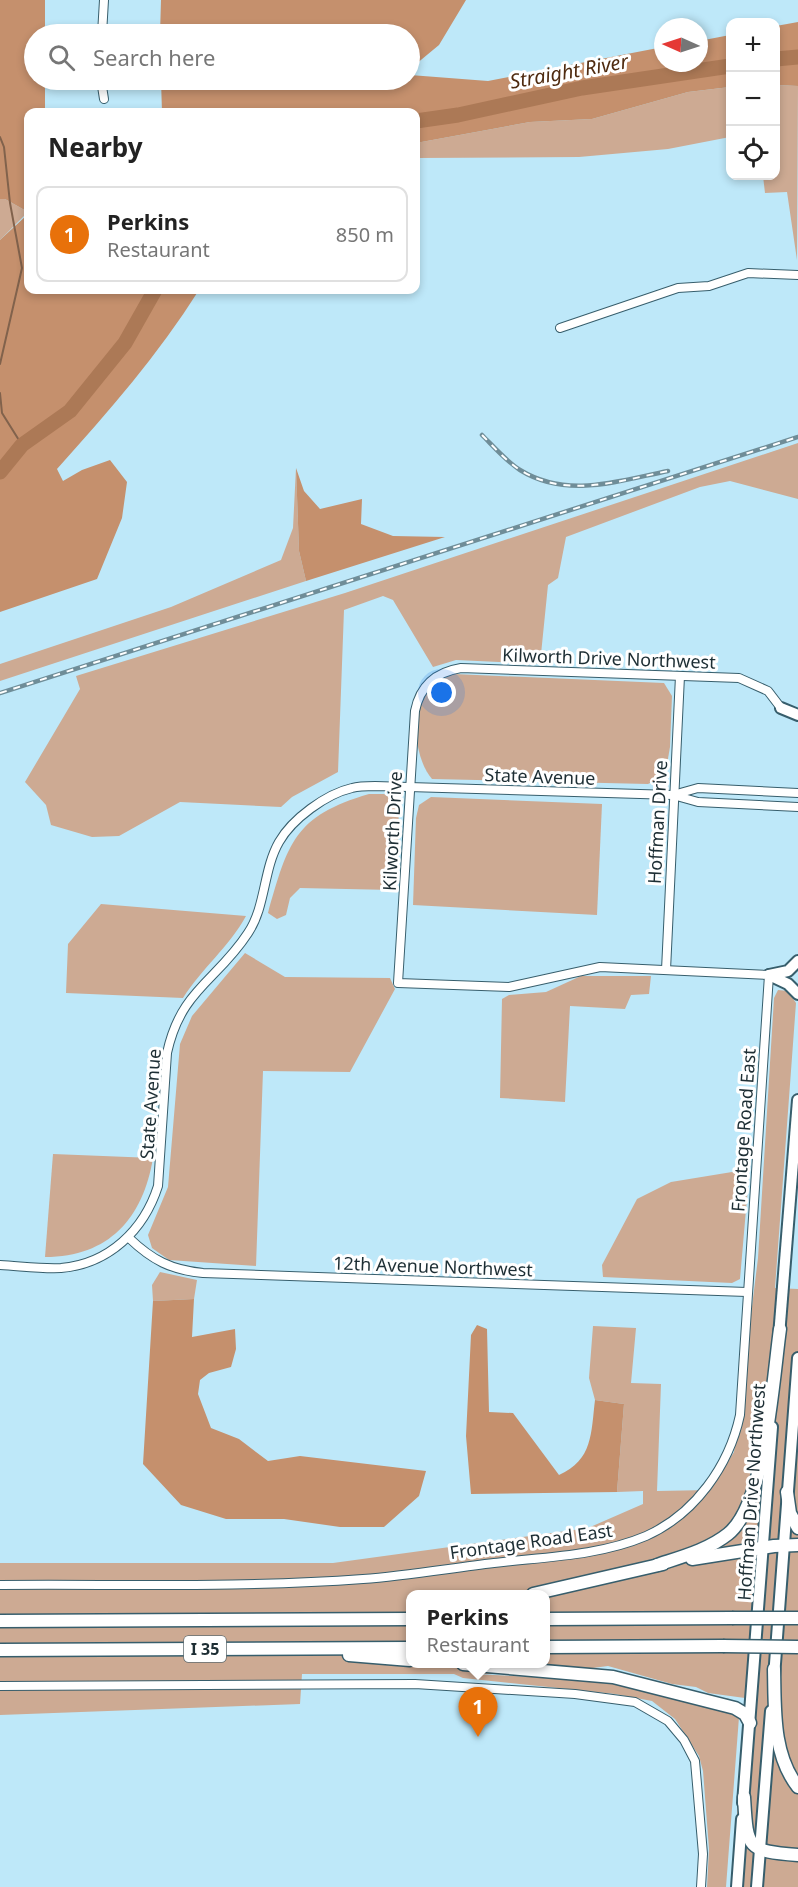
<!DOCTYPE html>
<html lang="en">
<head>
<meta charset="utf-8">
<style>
  :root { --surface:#fff; --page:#f2f2f2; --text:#222; --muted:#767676; --line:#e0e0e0; --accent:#2563eb }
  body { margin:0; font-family:"Noto Sans",sans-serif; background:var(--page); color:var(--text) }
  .controls { position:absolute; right:18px; top:18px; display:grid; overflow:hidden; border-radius:12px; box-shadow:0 3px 9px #0003 }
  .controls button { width:54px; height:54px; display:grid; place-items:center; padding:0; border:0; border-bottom:2px solid var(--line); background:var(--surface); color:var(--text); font:30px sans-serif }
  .compass { position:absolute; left:654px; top:18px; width:54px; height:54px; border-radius:50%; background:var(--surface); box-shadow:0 3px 9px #0003; rotate:273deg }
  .you { position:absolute; left:442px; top:693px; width:21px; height:21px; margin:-15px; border:4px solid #fff; border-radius:50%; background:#1a73e8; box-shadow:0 0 0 9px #1a73e833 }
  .badge { display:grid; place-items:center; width:39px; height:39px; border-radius:50%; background:var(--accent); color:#fff; font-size:20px; font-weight:700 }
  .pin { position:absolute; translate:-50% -50px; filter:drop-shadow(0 2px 3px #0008) }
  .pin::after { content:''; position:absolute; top:32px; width:21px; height:18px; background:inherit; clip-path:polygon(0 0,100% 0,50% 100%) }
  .popup { position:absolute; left:406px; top:1590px; width:144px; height:78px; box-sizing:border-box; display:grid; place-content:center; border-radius:12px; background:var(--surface); filter:drop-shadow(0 2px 4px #0005); font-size:20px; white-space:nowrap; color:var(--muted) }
  .popup b { font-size:22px; color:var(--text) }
  .popup::after { content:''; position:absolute; left:50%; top:100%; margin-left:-12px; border:12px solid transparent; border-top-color:var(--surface) }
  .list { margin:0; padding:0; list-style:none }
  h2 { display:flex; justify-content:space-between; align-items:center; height:78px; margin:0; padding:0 24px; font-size:26px }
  h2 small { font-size:20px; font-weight:400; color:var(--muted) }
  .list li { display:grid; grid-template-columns:39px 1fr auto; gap:18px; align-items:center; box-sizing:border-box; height:96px; margin:0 12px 12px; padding:0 12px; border:2px solid var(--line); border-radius:12px }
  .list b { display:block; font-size:22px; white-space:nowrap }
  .list p { margin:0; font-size:20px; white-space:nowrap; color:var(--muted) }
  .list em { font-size:20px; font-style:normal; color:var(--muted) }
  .icon { flex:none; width:33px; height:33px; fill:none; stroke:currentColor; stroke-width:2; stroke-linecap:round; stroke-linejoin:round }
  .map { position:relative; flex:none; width:798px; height:1887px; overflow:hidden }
  .search { position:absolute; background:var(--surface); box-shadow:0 3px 9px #0003; left:24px; top:24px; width:396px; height:66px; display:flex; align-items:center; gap:15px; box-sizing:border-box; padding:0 21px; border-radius:33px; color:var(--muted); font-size:22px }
  .panel { position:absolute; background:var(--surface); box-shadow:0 3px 9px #0003; left:24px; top:108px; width:396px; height:186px; border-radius:12px }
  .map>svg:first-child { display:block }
</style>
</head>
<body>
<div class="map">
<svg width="798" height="1887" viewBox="0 0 798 1887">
  <rect width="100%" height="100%" fill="#bee8f9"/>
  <g fill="#cdaa93" fill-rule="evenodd">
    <path d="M776,85L798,86L797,260L787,192L765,193L763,176H776Z"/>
    <path d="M730,87V137L668,149L579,157L416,158V143L530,122L592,119L688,92Z"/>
    <path d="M0,199H5L28,212L0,240Z"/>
    <path d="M798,443V499L730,481L700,487L566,537L558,578L548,585L540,664L456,660L433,667L393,600L383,596L344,610L338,772L292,797L281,807L180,802L119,836L92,837L51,825L46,805L25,782L80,689L76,676L345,593Z"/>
    <path d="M296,468L299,551L306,581L0,681V664L171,607L281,560L293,528Z"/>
    <path d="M454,674L664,683L672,696L670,747L665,776L648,784L432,779C415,759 411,718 424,695C431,684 443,678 454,674Z"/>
    <path d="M369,794H384L399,804L397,883L393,890L300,888L290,898L286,915L277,919L268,913C288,843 294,816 369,794Z"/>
    <path d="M431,797L602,804L597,915L413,905L416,818L419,805Z"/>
    <path d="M101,904L246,916C229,947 202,968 183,998L66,993L68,944Z"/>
    <path d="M245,953L285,977L390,978L395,989L350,1072L263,1071L256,1266L169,1260L152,1248L148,1235L168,1187L180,1044L192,1016Z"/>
    <path d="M581,976H651L649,994L631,995L625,1009L570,1006L565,1102L500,1098L502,999L509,995L546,992Z"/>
    <path d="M778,990L788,991L796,1003L775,1288L798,1289V1887H732L745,1698L708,1693L696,1687L672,1684L608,1666L547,1674H472L616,1681L730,1699L739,1717L726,1887H707L709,1849L703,1771L699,1756L675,1719L652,1701L615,1694L463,1678L454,1674H302L300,1704L0,1715V1563H333L588,1528L643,1504V1491L617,1492L624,1404L595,1400L589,1378L593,1326L636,1328L631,1383L661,1384L657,1491L710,1490L734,1452L758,1258L774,998ZM410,1594H546V1664H410Z"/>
    <path d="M53,1154L153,1158C143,1218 109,1257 45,1257Z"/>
    <path d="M732,1172L749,1175L740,1279L732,1283L603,1277L602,1265L637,1199L671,1182Z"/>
    <path d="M160,1272L197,1280L194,1299L153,1301L152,1285Z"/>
  </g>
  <g fill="#c5906d">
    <path d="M0,0H45V34H34V80H45V112H28V212L5,199H0Z"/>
    <path d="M161,0H466L439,45L410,69V34H160Z"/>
    <path d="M798,22V86L776,85V26Z"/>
    <path d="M730,35V87L688,92L592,119L530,122L416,143V112H162L161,80H410V75L488,81L663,47V63H699V41Z"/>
    <path d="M28,214V290H199C158,355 109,411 57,469L63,481L82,470L110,460L127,482L122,518L97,579L0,612V240Z"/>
    <path d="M296,468L304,491L320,509L362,499L361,524L393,536L445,537L306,581L299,551Z"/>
    <path d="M194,1299L192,1337L235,1329L236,1349L231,1367L209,1373L200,1380L198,1394L211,1428L239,1439L268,1461L300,1456L426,1471L419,1496L384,1527H340L284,1519H226L181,1505L143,1464L153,1301Z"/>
    <path d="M477,1325L487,1329L489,1412L513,1413L559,1475C593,1460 591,1433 595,1400L624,1404L617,1492L471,1494L466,1436L471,1335Z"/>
  </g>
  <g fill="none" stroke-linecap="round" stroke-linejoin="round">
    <g stroke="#81624c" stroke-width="2">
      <path d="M0,137L4,147L10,203L22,268L0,364"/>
      <path d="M0,393L2,413L22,445"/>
    </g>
    <g stroke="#ac7956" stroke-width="15">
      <path d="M776,59L798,57"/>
      <path d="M416,121L458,115L582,88L730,66"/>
      <path d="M0,472L22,445L70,411L125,343L155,290"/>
    </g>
    <defs>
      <g id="minor">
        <path d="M102,34L104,0"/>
        <path d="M101,80L104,99"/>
        <path d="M560,328L678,288L709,286L748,273L798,275"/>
        <path d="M673,795L698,788L798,793"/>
        <path d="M666,970L680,676"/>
        <path d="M129,1238C152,1260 171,1270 203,1273L747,1292"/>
        <path d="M0,1265C20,1266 41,1269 61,1268C109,1264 144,1230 158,1186L167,1053C181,989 217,981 248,933C266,906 263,870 279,842C292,819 326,794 352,788C359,786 367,786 375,786L673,795L698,802L798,807"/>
        <path d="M0,1585C121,1584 243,1588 363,1579C407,1576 451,1568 494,1563C544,1557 599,1556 646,1536C695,1514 729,1466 740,1415L769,975L600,967L509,987L398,983L415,711C420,686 436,672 461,668L739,678L768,691L781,708"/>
        <path d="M0,1686L415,1684L575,1694L635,1702L668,1721L684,1740L695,1761L703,1854L701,1887"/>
      </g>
      <g id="major">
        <path d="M781,708L798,715"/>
        <path d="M769,975L788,984L798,994"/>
        <path d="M769,975L788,971L798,961"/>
        <path d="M779,1336L798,1100"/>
        <path d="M774,1677L798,1358"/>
        <path d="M743,1803L772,1427"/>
        <path d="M737,1887L742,1819"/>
        <path d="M757,1887L771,1711"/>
      </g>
      <g id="highway">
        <path d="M787,1492L790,1513L798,1528"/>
        <path d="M692,1559L774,1546L798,1545"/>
        <path d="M657,1565C681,1557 708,1550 728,1534C766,1504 773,1378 780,1329"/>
        <path d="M533,1594L663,1564"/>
        <path d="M546,1619L732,1618"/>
        <path d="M0,1621L410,1619"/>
        <path d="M546,1647L723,1646"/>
        <path d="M0,1650L410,1648"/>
        <path d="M349,1655L410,1660"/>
        <path d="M463,1664L613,1677L735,1708L745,1714L750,1723"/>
        <path d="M774,1669C775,1708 772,1754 798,1787"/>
        <path d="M744,1797C747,1848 746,1851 798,1855"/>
      </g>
    </defs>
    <use href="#minor" stroke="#375e6c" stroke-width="10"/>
    <use href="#major" stroke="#375e6c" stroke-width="14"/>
    <use href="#highway" stroke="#375e6c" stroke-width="15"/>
    <use href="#minor" stroke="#fff" stroke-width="8"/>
    <use href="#major" stroke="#fff" stroke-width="10"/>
    <use href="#highway" stroke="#fff" stroke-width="12"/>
    <defs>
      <g id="rail">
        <path d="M482,435C494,447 506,461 520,470C567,499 618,481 668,471"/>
        <path d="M0,693L798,437"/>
      </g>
    </defs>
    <use href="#rail" stroke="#6f8d98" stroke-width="4.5"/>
    <use href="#rail" stroke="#fff" stroke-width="2" stroke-dasharray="7" stroke-linecap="butt"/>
    <defs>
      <g id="highway-bridge">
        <path d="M732,1618H798"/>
        <path d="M723,1646L798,1647"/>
      </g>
    </defs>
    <use href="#highway-bridge" stroke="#375e6c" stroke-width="15" stroke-linecap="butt"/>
    <use href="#highway-bridge" stroke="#fff" stroke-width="12"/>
  </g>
  <g text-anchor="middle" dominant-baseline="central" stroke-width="6" stroke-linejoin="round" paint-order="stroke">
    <rect fill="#fff" stroke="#616d71" stroke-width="1.5" x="184" y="1636" width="42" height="26" rx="4.5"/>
    <g font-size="16" font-weight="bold" fill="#1d2e34">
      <text x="205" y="1649">I 35</text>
    </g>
    <g font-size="18" fill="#1d2e34" stroke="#fff">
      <text transform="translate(609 658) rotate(2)">Kilworth Drive Northwest</text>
      <text transform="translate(540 776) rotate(2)">State Avenue</text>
      <text transform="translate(657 822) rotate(-87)">Hoffman Drive</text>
      <text transform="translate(392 831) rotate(-87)">Kilworth Drive</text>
      <text transform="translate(150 1104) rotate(-86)">State Avenue</text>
      <text transform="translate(743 1130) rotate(-86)">Frontage Road East</text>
      <text transform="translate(433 1266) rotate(2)">12th Avenue Northwest</text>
      <text transform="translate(751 1492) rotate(-86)">Hoffman Drive Northwest</text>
      <text transform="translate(531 1541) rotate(-8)">Frontage Road East</text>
    </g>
    <g font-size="20" font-style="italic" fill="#4f2b10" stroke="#fff">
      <text transform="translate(569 71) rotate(-10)">Straight River</text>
    </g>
  </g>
</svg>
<div class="controls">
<button>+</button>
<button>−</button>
<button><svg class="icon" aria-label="locate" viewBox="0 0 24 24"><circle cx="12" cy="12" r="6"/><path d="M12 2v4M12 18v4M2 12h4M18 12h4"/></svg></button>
</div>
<svg class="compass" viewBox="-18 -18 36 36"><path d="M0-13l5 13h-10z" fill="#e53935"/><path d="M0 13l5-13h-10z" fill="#767676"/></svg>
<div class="you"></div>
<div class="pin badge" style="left:478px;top:1737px;background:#e8710a">1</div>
<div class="popup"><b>Perkins</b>Restaurant</div>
<div class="search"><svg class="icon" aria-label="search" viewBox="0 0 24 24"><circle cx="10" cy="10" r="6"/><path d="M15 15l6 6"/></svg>Search here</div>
<section class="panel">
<h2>Nearby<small></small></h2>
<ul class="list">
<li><span class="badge" style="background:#e8710a">1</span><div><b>Perkins</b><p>Restaurant</p></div><em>850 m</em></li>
</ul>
</section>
</div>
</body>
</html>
